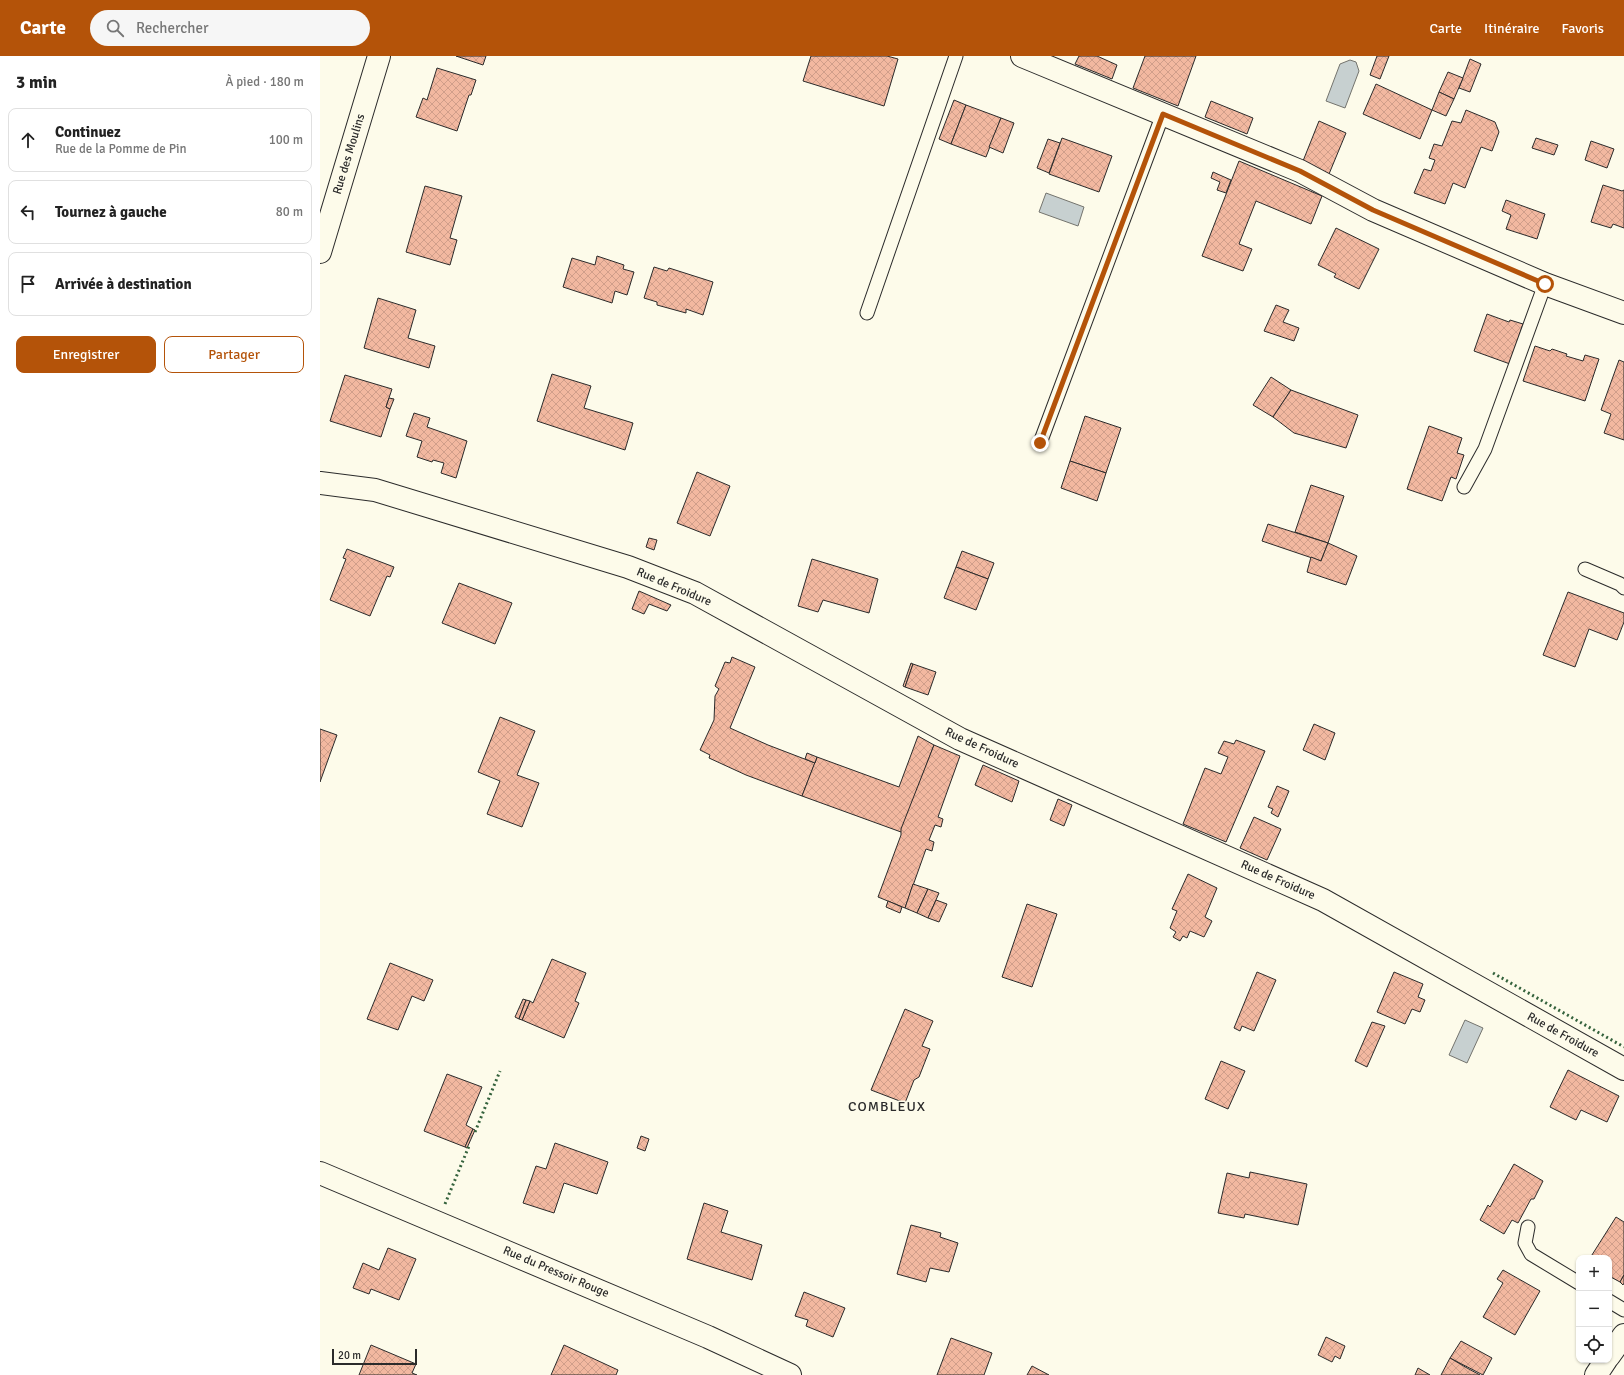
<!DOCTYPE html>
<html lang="fr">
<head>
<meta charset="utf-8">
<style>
  :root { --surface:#fff; --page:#f6f6f6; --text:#222; --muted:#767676; --line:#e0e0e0; --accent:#b45309 }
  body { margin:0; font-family:Signika,sans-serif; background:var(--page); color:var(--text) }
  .controls { position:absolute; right:12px; bottom:12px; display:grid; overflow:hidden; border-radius:8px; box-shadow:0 1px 3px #0004 }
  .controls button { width:36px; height:36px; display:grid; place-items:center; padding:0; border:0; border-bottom:1px solid var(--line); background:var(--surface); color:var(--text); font:20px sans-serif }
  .scale { position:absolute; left:12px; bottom:10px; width:85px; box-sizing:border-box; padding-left:4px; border:2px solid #2b2b2b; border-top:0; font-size:11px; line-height:14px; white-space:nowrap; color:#2b2b2b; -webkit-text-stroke:3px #fdfbea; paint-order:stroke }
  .stop { position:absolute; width:12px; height:12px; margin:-9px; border:3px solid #b45309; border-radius:50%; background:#fff }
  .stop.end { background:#b45309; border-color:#fff; box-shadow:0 1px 4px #0008 }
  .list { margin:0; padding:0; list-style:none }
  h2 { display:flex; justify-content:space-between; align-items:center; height:52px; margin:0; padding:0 16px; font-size:17px }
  h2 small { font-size:13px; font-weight:400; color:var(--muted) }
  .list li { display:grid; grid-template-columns:26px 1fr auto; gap:12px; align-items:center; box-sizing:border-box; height:64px; margin:0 8px 8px; padding:0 8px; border:1px solid var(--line); border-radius:8px }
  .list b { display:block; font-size:15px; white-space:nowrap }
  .list p { margin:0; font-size:13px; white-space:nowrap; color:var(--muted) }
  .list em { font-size:13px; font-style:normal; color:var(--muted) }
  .actions { display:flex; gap:8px; padding:12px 16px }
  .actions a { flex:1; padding:9px 0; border:1px solid var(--accent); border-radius:8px; text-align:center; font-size:14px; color:var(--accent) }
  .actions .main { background:var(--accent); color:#fff }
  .icon { flex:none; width:22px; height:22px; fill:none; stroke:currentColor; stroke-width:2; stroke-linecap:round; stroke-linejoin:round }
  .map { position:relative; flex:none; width:1304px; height:1319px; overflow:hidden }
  header { display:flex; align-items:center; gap:24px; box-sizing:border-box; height:56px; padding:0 20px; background:var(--accent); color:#fff }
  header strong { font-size:19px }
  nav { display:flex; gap:22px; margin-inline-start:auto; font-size:14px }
  .search { width:280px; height:36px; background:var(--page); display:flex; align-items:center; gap:10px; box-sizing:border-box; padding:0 14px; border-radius:22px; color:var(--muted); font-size:15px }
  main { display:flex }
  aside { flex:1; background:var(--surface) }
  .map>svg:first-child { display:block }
</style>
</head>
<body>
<header>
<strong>Carte</strong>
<div class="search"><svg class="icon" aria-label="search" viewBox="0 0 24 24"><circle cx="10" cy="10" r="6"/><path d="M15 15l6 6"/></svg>Rechercher</div>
<nav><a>Carte</a><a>Itinéraire</a><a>Favoris</a></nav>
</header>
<main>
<aside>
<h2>3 min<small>À pied · 180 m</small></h2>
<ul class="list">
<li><svg class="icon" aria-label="ahead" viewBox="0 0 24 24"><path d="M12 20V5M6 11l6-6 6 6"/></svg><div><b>Continuez</b><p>Rue de la Pomme de Pin</p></div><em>100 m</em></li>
<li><svg class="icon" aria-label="left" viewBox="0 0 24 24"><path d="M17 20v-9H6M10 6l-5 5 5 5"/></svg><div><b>Tournez à gauche</b></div><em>80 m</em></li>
<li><svg class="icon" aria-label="arrive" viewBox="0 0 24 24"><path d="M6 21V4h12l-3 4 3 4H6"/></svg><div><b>Arrivée à destination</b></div></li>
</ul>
<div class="actions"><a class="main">Enregistrer</a><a>Partager</a></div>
</aside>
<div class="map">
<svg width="1304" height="1319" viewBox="0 0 1304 1319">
  <defs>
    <pattern id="building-cross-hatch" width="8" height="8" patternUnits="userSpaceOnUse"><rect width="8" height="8" fill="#f2b8a0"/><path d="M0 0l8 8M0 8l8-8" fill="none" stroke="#d09e8a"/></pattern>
  </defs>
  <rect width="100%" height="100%" fill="#fdfbea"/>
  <g fill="#c7d0d0" stroke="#74746e">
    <path d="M1030,4L1036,6L1039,15L1025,52L1006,45L1020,8Z"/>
    <path d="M726,137L764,151L758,170L719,156Z"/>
    <path d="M1145,964L1163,972L1147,1007L1129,999Z"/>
  </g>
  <g fill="url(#building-cross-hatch)" stroke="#2b2b2b">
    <path d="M136,0H166L163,9Z"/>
    <path d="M491,0H567L578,3L564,50L483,25Z"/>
    <path d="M759,0H777L797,9L792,23L755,8Z"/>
    <path d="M825,0H876L858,50L813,32Z"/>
    <path d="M1057,0H1069L1060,23L1050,19Z"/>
    <path d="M1150,3L1161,8L1150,36L1139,32Z"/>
    <path d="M117,12L156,24L151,39H149L137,75L96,61L103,42L107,44Z"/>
    <path d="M1128,16L1143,22L1134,43L1119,36Z"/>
    <path d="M1056,28L1112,54L1100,83L1043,58Z"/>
    <path d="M1119,36L1134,43L1126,60L1112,54Z"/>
    <path d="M634,44L646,49L631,88L619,83Z"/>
    <path d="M891,45L933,62L927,78L885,61Z"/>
    <path d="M646,49L681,62L666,101L631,88Z"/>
    <path d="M1146,54L1175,66L1179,76L1172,95L1161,91L1145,132L1133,127L1125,148L1094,137L1104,113L1111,115L1115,104L1109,102L1114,88L1122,90L1132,65L1141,67Z"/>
    <path d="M681,62L694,67L683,97L669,91Z"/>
    <path d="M999,65L1026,77L1009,118L983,105Z"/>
    <path d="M742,82L792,100L779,136L729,118Z"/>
    <path d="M1216,82L1238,89L1234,99L1212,92Z"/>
    <path d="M728,83L740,87L729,117L717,112Z"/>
    <path d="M1271,85L1294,93L1287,112L1265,104Z"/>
    <path d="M919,105L1002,140L991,168L936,145L919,188L932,193L923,215L882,200Z"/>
    <path d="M893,116L911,124L906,137L897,134L900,126L891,122Z"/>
    <path d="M1283,129L1302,135L1304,134V172L1293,168L1291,172L1271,166Z"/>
    <path d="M105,130L142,140L130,182L137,184L130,209L86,196Z"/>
    <path d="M1186,144L1225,158L1217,183L1186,173L1191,159L1182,155Z"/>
    <path d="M1016,172L1059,193L1039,233L1014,221L1016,218L998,209Z"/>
    <path d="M277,200L304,209L303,213L314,216L307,239L295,235L292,247L243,231L252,202L275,209Z"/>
    <path d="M334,211L347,215L349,212L393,226L383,259L366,253V257L337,249V246L324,242Z"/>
    <path d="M58,242L96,254L88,282L115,290L109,312L44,292Z"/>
    <path d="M956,249L969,254L963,266L979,272L974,285L944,275Z"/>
    <path d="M1167,258L1189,266L1190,264L1203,268L1190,308L1154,295Z"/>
    <path d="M1215,290L1230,295L1232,293L1247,298L1246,300L1263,305L1265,299L1279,303L1265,345L1203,325Z"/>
    <path d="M1299,304L1304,306V384L1284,377L1291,358L1281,354Z"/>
    <path d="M232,318L271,330L264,352L313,367L305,394L217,365Z"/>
    <path d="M25,319L72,333L66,351L70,353L61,381L10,365Z"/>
    <path d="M951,321L971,334L953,361L933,349Z"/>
    <path d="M971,334L1038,359L1026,392L974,377L953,361Z"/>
    <path d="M69,342L74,343L70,353L66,351Z"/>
    <path d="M94,357L110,362L107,371L147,385L136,422L121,417L124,407L113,404L112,406L97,401L102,385L86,380Z"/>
    <path d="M765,360L801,372L786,417L750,405Z"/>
    <path d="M1109,370L1142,382L1137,397L1144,399L1136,423L1131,421L1122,445L1087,433Z"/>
    <path d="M750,405L786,417L777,445L741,432Z"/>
    <path d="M377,416L410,430L390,480L357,467Z"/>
    <path d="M991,429L1024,440L1008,487L975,476Z"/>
    <path d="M948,468L1008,487L1001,505L942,485Z"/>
    <path d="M329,482L337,484L334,494L326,491Z"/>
    <path d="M1008,487L1037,500L1026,529L987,516L991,501L1001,505Z"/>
    <path d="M27,493L74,511L70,521L67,520L50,560L10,544L26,503L23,502Z"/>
    <path d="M642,495L674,507L668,523L636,511Z"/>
    <path d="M492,503L558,523L549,557L503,544L498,556L478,550Z"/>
    <path d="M636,511L668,523L656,554L624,542Z"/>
    <path d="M139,527L192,547L175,588L122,567Z"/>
    <path d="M319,535L351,549L347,555L329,548L324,558L312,553Z"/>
    <path d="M1248,536L1304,557V566L1297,584L1269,573L1255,611L1223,599Z"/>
    <path d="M412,601L435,611L410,672L448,689L495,707L482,740L426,719L389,702L390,699L380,694L394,664L395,640L399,633L395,630L405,606L410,607Z"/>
    <path d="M591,607L593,608L585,631L583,630Z"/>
    <path d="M593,608L616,616L608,639L585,631Z"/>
    <path d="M180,661L215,675L197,719L219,727L202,771L167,758L180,725L158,716Z"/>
    <path d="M994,668L1015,677L1005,704L983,694Z"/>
    <path d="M0,673L17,679L0,726Z"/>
    <path d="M598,680L614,689L581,776L482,740L497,701L579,731Z"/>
    <path d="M916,684L945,695L906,786L863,768L885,712L901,718L908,701L898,697L904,685L914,688Z"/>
    <path d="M614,689L640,700L618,761L623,763L621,771L615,769L609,784L614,786L612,795L606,793L585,852L558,841L581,779V773Z"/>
    <path d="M487,697L497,701L495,707L485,703Z"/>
    <path d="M663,709L699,725L692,746L655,729Z"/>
    <path d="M957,730L969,735L958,761L951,757L953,753L948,751Z"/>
    <path d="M738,743L752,749L744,770L730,764Z"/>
    <path d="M934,761L961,773L947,804L920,792Z"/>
    <path d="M868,818L897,832L885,861L892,865L884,881L870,875L867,882L863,880L860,885L853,881L856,876L850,872L857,855L852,853Z"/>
    <path d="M593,828L608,833L597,857L585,852Z"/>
    <path d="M608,833L619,837L608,862L597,857Z"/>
    <path d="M616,844L627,848L619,866L608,862Z"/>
    <path d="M568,845L582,851L580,857L566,851Z"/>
    <path d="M707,848L737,858L712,931L682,921Z"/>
    <path d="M232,903L266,917L255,945L259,947L244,982L202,964L210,945L213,947Z"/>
    <path d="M70,907L113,924L104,945L92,940L78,974L47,963Z"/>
    <path d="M937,916L956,924L934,975L922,970L920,975L914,972Z"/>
    <path d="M1074,916L1103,928L1098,941L1105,944L1100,956L1092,953L1085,968L1057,956Z"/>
    <path d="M203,943L206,944L199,963L195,961Z"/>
    <path d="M206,944L210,945L202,964L199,963Z"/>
    <path d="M585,953L613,965L602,990L610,993L599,1021L594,1024L585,1047L551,1034Z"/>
    <path d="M1052,966L1065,970L1047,1011L1035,1005Z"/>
    <path d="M901,1005L925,1015L908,1053L885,1043Z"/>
    <path d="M1248,1014L1299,1040L1287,1066L1261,1054L1256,1064L1230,1051Z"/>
    <path d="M127,1018L162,1031L146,1069L153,1073L145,1091L104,1075Z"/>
    <path d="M153,1073L155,1074L147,1092L145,1091Z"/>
    <path d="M321,1080L329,1083L325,1095L317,1092Z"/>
    <path d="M235,1087L288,1106L277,1138L244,1127L234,1157L203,1147L216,1110L226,1113Z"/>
    <path d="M1194,1108L1223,1125L1214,1143H1211L1198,1167L1192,1164L1184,1178L1160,1164L1168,1149L1170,1151Z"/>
    <path d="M930,1116L987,1128L978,1169L925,1158L924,1162L898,1157L907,1117L929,1122Z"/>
    <path d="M384,1147L408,1155L401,1176L442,1189L432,1224L367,1203Z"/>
    <path d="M1296,1161L1304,1166V1219L1300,1226L1289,1220V1202H1270Z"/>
    <path d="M591,1169L621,1177L620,1181L638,1187L629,1216L610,1212L606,1226L577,1218Z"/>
    <path d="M68,1192L96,1203L79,1244L51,1233L49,1238L33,1232L43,1207L59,1214Z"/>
    <path d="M1183,1214L1220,1235L1195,1279L1163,1261L1183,1227L1177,1223Z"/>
    <path d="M1304,1219V1227L1303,1229L1300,1226Z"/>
    <path d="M484,1236L525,1252L513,1281L486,1270L488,1264L475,1260Z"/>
    <path d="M1006,1281L1025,1290L1020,1303L1015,1300L1012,1306L998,1299Z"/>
    <path d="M631,1282L672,1297L664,1319H617Z"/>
    <path d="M1141,1285L1172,1302L1163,1319L1130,1302Z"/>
    <path d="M51,1289L96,1308L92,1317L97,1319H39Z"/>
    <path d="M244,1289L298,1314L296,1319H231Z"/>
    <path d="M1130,1302L1147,1312L1160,1319H1121Z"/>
    <path d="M712,1310L729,1319H707Z"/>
    <path d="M1098,1312L1110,1319H1095Z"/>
  </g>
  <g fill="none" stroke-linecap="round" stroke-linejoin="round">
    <defs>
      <g id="service">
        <path d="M547,257L636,0"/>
        <path d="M720,387L843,58"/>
        <path d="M1144,431L1165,393L1225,228"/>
        <path d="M1265,513L1300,528L1304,532"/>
        <path d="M1208,1171L1205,1187L1211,1198L1259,1227"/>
        <path d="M1289,1245L1304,1254"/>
      </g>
      <g id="minor">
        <path d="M702,0L980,115L1053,154L1225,228L1304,257"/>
        <path d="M0,196L59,0"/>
        <path d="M0,427L55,434L308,511L375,537L640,683L1003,844L1304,1013"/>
        <path d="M0,1117L388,1281L470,1319"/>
        <path d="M1289,1300L1304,1279"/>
        <path d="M1276,1319L1286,1304"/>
      </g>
    </defs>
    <use href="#service" stroke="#2b2b2b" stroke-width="15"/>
    <use href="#minor" stroke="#2b2b2b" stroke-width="24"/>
    <use href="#service" stroke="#fdfbea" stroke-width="13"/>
    <use href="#minor" stroke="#fdfbea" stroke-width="22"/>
    <g stroke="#34623c" stroke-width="3" stroke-dasharray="2 3" stroke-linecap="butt">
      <path d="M1173,917L1304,991"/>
      <path d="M155,1076L180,1015"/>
      <path d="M125,1148L149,1090"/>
    </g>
  </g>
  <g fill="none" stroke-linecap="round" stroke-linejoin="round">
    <path stroke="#b45309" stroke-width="5" d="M720,387L843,58L980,115L1053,154L1225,228"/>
  </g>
  <g text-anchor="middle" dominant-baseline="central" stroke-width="3" stroke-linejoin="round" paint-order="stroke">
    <g font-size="12" fill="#2b2b2b" stroke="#fdfbea">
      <text transform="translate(29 98) rotate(-73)">Rue des Moulins</text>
      <text transform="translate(354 531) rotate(23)">Rue de Froidure</text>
      <text transform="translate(662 692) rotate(25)">Rue de Froidure</text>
      <text transform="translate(958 824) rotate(24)">Rue de Froidure</text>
      <text transform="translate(1243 979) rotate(29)">Rue de Froidure</text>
      <text transform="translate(236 1216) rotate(23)">Rue du Pressoir Rouge</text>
    </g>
    <g font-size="14" letter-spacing="1" fill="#2b2b2b" stroke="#fdfbea">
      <text x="567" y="1050">COMBLEUX</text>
    </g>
  </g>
</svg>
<div class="controls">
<button>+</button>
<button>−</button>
<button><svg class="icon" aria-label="locate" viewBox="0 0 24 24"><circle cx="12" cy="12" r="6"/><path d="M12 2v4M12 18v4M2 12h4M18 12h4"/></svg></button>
</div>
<div class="scale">20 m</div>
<div class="stop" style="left:1225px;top:228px"></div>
<div class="stop end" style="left:720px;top:387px"></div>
</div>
</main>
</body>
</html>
